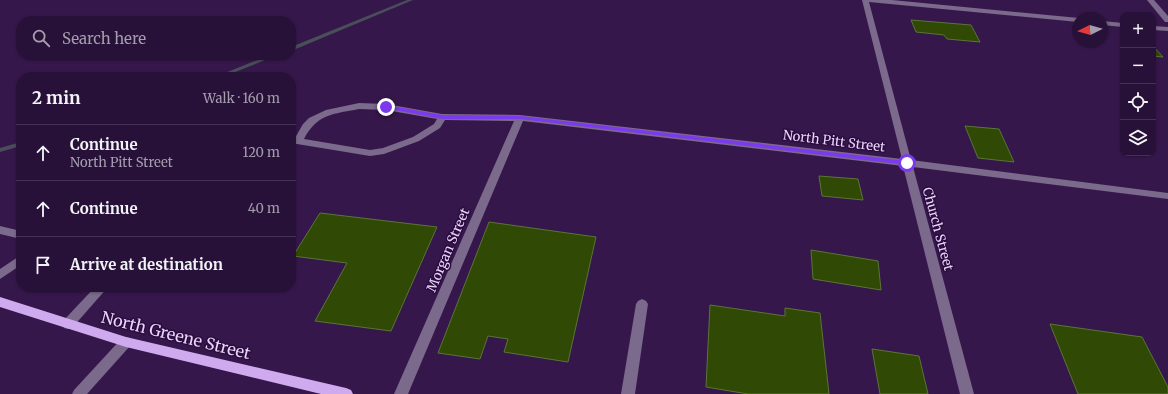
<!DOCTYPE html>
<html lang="en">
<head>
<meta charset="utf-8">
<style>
  :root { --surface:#281138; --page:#301a40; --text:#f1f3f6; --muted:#a59dae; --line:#443153 }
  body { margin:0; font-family:Merriweather,serif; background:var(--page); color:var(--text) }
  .controls { position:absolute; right:12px; top:12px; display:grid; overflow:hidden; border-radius:8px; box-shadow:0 1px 3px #0004 }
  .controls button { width:36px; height:36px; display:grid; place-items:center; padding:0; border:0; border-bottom:1px solid var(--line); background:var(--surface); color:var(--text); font:20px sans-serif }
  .compass { position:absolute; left:1072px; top:12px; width:36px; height:36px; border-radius:50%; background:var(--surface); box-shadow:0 1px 3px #0004; rotate:265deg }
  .stop { position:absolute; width:12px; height:12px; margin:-9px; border:3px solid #7c3aed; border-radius:50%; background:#fff }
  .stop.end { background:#7c3aed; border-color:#fff; box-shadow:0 1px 4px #0008 }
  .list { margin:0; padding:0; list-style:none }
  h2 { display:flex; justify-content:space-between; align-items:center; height:52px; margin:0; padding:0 16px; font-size:17px }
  h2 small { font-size:13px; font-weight:400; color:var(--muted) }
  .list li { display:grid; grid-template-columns:26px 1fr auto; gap:12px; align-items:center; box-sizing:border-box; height:56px; padding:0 16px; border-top:1px solid var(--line) }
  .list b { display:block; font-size:15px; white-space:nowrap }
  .list p { margin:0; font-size:13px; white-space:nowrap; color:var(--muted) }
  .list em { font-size:13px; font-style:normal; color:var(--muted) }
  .icon { flex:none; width:22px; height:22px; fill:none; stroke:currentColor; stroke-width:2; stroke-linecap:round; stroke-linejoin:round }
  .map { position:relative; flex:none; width:1168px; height:394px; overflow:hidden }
  .search { position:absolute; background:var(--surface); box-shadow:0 1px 3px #0004; left:16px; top:16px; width:280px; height:44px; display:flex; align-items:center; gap:10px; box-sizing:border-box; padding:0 14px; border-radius:16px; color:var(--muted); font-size:15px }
  .panel { position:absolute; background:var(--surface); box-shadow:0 1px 3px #0004; left:16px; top:72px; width:280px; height:220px; border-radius:16px }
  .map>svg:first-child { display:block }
</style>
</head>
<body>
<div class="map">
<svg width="1168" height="394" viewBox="0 0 1168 394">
  <rect width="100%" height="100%" fill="#36174b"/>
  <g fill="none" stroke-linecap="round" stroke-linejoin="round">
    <g fill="#484f58" fill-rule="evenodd">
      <path d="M407,0H413L291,51V47Z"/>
      <path d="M270,55H278L223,77H215Z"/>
      <path d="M21,142V146L0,152V148Z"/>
    </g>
  </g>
  <g fill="#304904" stroke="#5a7537">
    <path d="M911,20L971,25L980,42L947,39L944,35L916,32Z"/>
    <path d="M1153,46L1163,57L1153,56Z"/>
    <path d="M965,126L999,129L1014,162L978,158Z"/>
    <path d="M819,176L858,179L863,200L822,196Z"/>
    <path d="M320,213L437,227L391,331L315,321L347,263L293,256Z"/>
    <path d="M489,222L596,237L568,362L504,352L508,339L488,336L480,359L438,353Z"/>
    <path d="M811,250L878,261L881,290L813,279Z"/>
    <path d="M710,305L785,316V308L820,313L829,394H748L706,387Z"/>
    <path d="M1050,324L1142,337L1168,387V394H1078Z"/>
    <path d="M872,349L919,356L928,394H880Z"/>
  </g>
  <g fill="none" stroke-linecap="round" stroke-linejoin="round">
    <g fill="#7b6a8b" fill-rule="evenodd">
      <path d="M862,0H892L1079,18L1078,22L869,2L911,160L1168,193V199L913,167L974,394H960L903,166L523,121L408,394H394L514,121L445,120L440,128L419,141L384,154L370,156L291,143V137L295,138L303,124L309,118L326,110L359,103L386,104L442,114L520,115L902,159ZM359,109L386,110L437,119L434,124L413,137L383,148L370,150L304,139C317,114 333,114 359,109Z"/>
      <path d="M1147,0H1154L1168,16V22H1165Z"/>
      <path d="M1102,21L1123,23V27L1102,25Z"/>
      <path d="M1153,26L1168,27V31L1153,30Z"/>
      <path d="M0,226L21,231V239L0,234Z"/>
      <path d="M21,255V265L0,279V269Z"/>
      <path d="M95,287H108L72,328L68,329L64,328L62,324L64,320Z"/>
      <path d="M642,299L646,301L648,304L635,394H621L636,304L638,301Z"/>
      <path d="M126,337L130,338L132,342L130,346L87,394H72L74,390L122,338Z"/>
    </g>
    <path fill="#cfaaef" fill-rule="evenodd" d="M0,297L126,337L346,388L351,390L353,394H321L126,347L0,307Z"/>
  </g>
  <path fill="#7c3aed" d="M386,105L442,115L520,116L907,161L910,163L907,165L520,119H442L385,108L384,107Z"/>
  <g text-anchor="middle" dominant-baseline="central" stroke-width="3" stroke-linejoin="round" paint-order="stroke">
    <g font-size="13" fill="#e7d6f7" stroke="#2c0c40">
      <text transform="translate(834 141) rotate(7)">North Pitt Street</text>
      <text transform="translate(938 229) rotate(75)">Church Street</text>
      <text transform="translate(448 250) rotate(-67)">Morgan Street</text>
    </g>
    <g font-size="16" fill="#e7d6f7" stroke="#2c0c40">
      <text transform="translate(176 335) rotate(14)">North Greene Street</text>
    </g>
  </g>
</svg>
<div class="controls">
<button>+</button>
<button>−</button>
<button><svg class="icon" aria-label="locate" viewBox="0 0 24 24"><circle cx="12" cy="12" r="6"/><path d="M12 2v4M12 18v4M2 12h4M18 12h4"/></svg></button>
<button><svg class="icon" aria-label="layers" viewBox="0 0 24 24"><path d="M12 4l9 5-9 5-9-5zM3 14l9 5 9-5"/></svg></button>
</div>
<svg class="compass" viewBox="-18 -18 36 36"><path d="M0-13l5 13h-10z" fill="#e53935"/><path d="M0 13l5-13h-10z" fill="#a59dae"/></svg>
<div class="stop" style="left:907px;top:163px"></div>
<div class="stop end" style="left:386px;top:107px"></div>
<div class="search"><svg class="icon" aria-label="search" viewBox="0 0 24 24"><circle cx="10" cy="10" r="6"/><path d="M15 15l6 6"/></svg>Search here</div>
<section class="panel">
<h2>2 min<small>Walk · 160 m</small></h2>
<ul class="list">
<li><svg class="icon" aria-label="ahead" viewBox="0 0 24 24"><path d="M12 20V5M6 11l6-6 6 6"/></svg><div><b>Continue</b><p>North Pitt Street</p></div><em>120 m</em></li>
<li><svg class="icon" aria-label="ahead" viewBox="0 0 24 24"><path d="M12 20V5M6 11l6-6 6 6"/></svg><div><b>Continue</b></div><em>40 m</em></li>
<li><svg class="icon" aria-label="arrive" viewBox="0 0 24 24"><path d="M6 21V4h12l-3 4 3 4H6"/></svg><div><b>Arrive at destination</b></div></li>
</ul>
</section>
</div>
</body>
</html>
